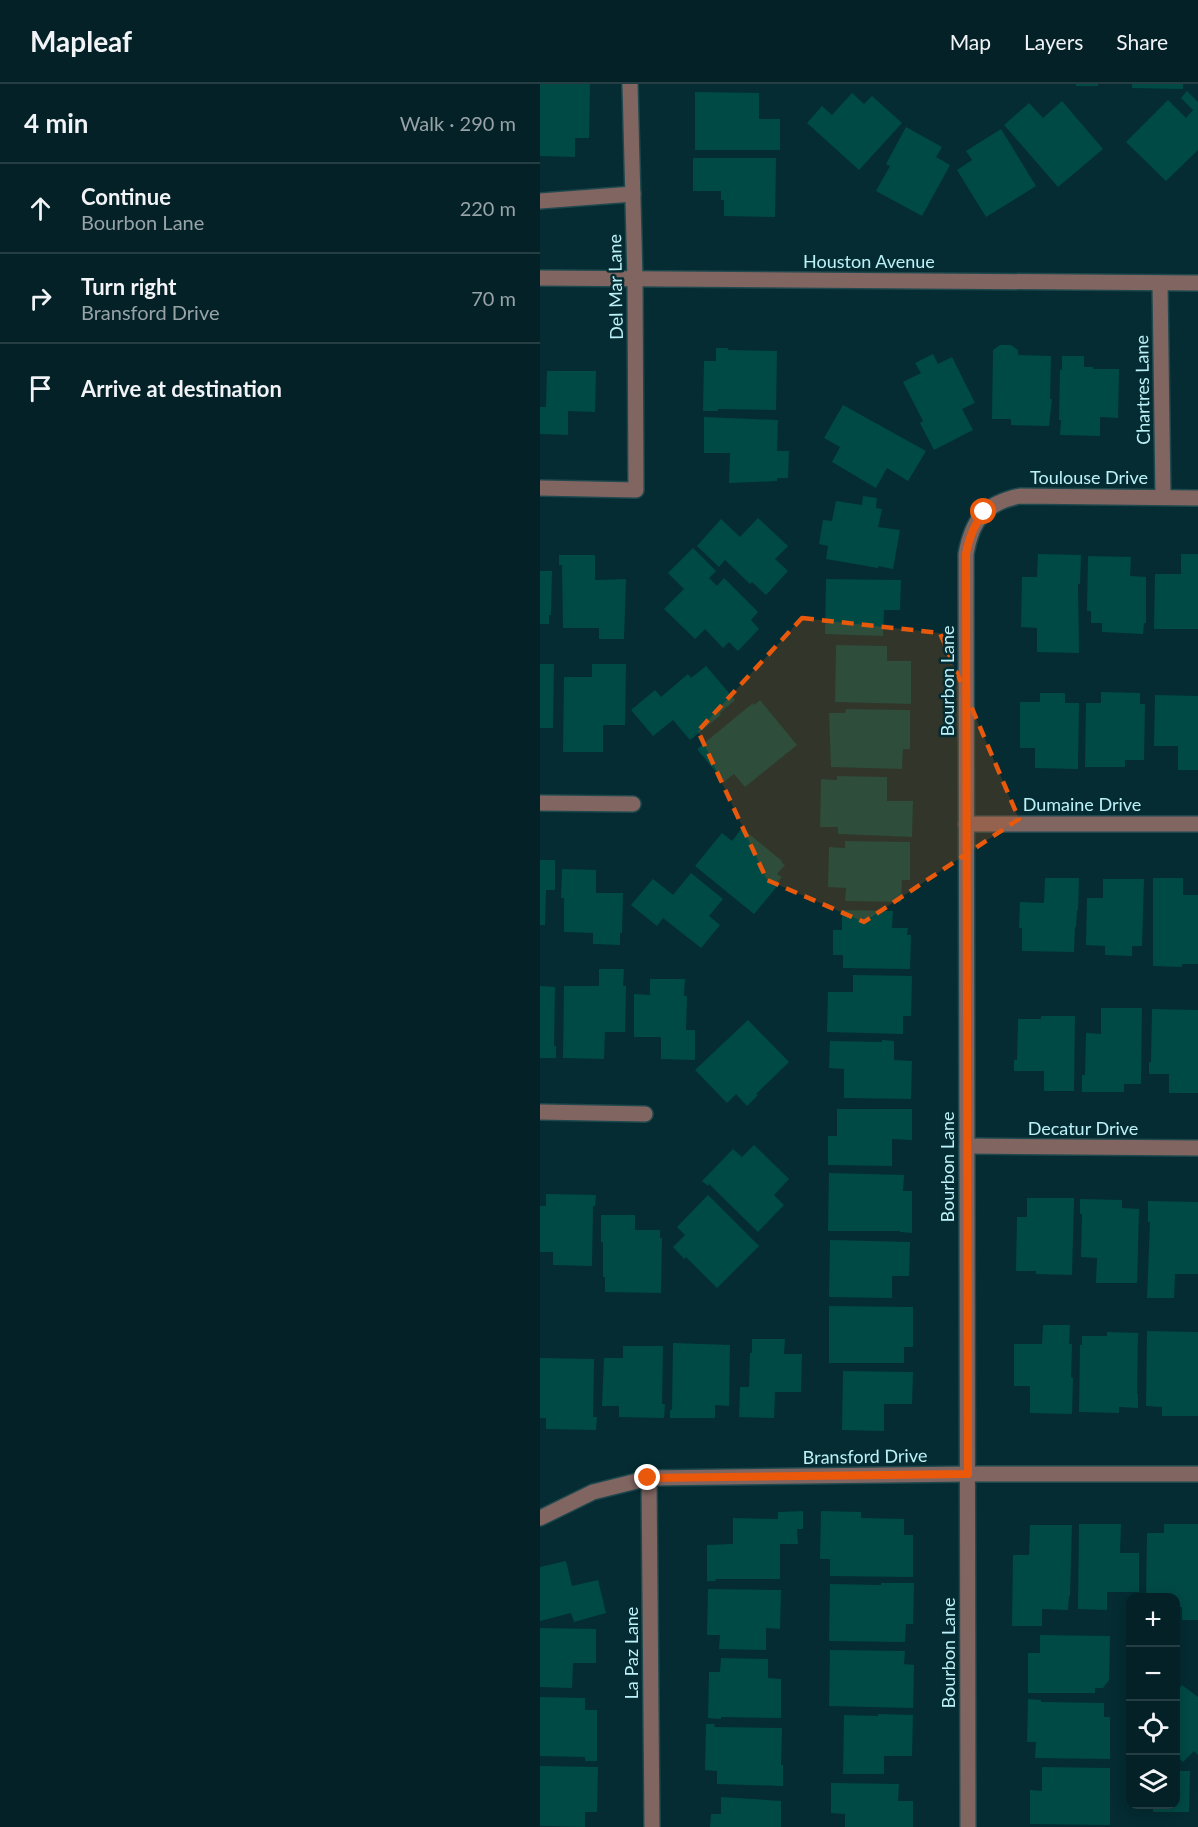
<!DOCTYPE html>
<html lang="en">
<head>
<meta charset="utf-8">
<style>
  :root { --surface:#032126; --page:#112e32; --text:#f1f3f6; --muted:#97a3a7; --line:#243e43 }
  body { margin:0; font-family:Lato,sans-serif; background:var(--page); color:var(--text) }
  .controls { position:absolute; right:18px; bottom:18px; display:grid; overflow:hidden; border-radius:12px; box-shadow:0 3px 15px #0003 }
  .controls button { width:54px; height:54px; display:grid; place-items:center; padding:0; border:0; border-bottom:2px solid var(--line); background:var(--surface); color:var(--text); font:30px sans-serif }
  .stop { position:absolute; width:18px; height:18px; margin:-14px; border:4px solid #ea580c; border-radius:50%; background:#fff }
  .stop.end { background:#ea580c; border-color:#fff; box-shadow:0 2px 6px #0008 }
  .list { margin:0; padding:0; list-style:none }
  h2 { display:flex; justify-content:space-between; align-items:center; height:78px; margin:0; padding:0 24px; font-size:26px }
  h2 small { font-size:20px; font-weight:400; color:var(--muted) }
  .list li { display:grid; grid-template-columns:39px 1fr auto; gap:18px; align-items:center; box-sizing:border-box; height:90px; padding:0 24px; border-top:2px solid var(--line) }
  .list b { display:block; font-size:22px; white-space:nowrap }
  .list p { margin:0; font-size:20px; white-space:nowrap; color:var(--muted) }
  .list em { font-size:20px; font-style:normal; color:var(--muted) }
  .icon { flex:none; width:33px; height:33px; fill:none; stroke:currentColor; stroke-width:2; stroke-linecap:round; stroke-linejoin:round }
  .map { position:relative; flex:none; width:658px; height:1743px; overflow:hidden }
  header { display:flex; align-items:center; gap:36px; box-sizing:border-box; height:84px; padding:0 30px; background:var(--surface); border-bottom:2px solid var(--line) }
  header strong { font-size:28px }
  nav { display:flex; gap:33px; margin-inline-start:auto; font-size:21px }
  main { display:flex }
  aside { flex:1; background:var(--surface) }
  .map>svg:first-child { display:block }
</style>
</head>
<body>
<header>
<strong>Mapleaf</strong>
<nav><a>Map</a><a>Layers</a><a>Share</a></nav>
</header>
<main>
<aside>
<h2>4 min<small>Walk · 290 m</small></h2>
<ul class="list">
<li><svg class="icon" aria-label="ahead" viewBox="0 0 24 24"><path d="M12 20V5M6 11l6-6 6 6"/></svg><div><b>Continue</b><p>Bourbon Lane</p></div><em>220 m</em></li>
<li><svg class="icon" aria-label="right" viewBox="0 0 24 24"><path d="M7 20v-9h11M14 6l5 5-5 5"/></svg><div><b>Turn right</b><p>Bransford Drive</p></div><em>70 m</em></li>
<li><svg class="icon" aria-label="arrive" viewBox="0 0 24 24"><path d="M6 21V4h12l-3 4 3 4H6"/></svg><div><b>Arrive at destination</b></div></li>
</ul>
</aside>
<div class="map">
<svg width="658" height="1743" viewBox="0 0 658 1743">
  <rect width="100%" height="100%" fill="#042c32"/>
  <g fill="#004a46">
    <path d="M0,0H50L49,54H35V73L0,72Z"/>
    <rect x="536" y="0" width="22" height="2"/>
    <path d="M592,0H643V5L592,4Z"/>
    <path d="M647,7L658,18V66L626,97L586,58L628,16L646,34L653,26L641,14Z"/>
    <path d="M155,8L219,9V35H240V66H155Z"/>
    <path d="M312,9L324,20L332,12L362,39L319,86L267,39L282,22L292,31Z"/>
    <path d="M522,17L563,65L518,103L464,41L489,19L503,34Z"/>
    <path d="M366,43L402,63L396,73L410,81L382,132L336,107L350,82L346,80Z"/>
    <path d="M461,45L496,102L446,133L417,86L432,76L426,67Z"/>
    <path d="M153,74H236L235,133L184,132V116H181V107H153Z"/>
    <path d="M460,261H471L478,266V271L511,272L510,315H512L509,342L471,341V335H452L453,266Z"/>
    <path d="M176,264H188V266L237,267L236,326L178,325V327H163L164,277H176Z"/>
    <path d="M393,270L398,280L412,273L435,319L422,325L433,346L394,366L380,339L383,337L363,298L381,289L375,279Z"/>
    <path d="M522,272H544V283H553V285H579L578,334L560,333V352L520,351L521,336H519L520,286H522Z"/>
    <path d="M7,287H56L55,328L28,327V351L0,350V323H6Z"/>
    <path d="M303,321L386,367L368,397L347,384L336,404L292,378L300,363L284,354Z"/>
    <path d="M164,333L238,336L237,367H249L248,394H237V397L189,399L190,369H164Z"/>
    <path d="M323,412L337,414L336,424L342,425L338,443L360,446L353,485L338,482V484L286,475L288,462L279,460L283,436L292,437L296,417L322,421Z"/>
    <path d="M218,434L248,462L235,475L248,487L226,511L212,498L210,500L185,476L179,483L157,462L181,435L200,453Z"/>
    <path d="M153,464L176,487L169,494L177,502L184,494L218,528L211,536L219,545L198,567L189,558L183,564L165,545L155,555L124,525L144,505L128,489Z"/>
    <path d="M498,470L541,471L540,500H538L539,569L497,568V544L481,543L482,493H497Z"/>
    <path d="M641,470H658V545H614L615,490H641Z"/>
    <path d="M19,471H55V496L86,495L84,555H59V544H23L22,481H19Z"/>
    <path d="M548,472L591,473L590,492L606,493V539H604L603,550L562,548V539H551V527H547Z"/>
    <path d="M0,487H12L11,531H9V540H0Z"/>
    <path d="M286,495L361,496L360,526H344L343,552L285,550Z"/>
    <path d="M296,561L347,562V577H371V620L295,618Z"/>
    <path d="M0,580H14L13,644H0Z"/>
    <path d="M52,580H86L85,641H63V668H23L24,593H52Z"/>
    <path d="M166,582L195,616L180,629L181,631L150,656L133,636L113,652L91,626L115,606L121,613L148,590L151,594Z"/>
    <path d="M561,608L600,609V620H605L604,676H585V683H545L546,619H561Z"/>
    <path d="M500,609H525V619H539L538,685L495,684V664H480V618H500Z"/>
    <path d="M615,611L658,612V686H638V662H614Z"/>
    <path d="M220,616L257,661L205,703L194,690L184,698L157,665L213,619L214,621Z"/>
    <path d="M306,625L370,626V665H363L362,685L291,683L289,629H305Z"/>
    <path d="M297,692L347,693V717H373L372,753L298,750V743H280L281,695L297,696Z"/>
    <path d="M202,744L242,777L241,778L245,781L237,790L242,793L238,798L239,800L214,830L155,782L182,749L192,757Z"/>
    <path d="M305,757L370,758V796H362L361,818L305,817L306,804L288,803L289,763L305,764Z"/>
    <path d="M0,776H15V806H6L5,841H0Z"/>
    <path d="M22,785L56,786V809H83L82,849H80V861L53,860V849L24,848V814H21Z"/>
    <path d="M151,789L183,815L169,832L180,841L161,864L123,834L117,842L91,821L113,795L133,811Z"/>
    <path d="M505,794H539L538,826H537L536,843H535L534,868L482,867V844H479L480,818L504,819Z"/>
    <path d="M613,794H643V811H658V880H642V883L613,882Z"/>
    <path d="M563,795H604L602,862H592V872L565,871V862L546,861L547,814H563Z"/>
    <path d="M302,826L353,827L352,844H368L367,851H371L370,885L303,884V871H293V846H302Z"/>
    <path d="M59,885H84L83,902H86L85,948H65L64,975L23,974L24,902H59Z"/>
    <path d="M313,891L372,892L371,932H363V950L287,948L288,908H313Z"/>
    <path d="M110,895H145L144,912H147L146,946H155V976L121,975V953H94V910L110,911Z"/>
    <path d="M0,902L15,903L14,962H16V974H0Z"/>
    <path d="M561,924H602L601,1000H584V1008H542V991H545L546,949L561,950Z"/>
    <path d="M612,925L658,926V1009H629V990H609V978H611Z"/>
    <path d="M501,932H535L534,1007H504V987H474V976H477L478,935H501Z"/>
    <path d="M208,936L249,978L216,1010L218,1011L207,1022L196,1010L187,1019L155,986Z"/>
    <path d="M342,956L354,957V976L372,977L371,1015L304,1014V985L289,984L290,957L342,958Z"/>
    <path d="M297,1025H372V1056L352,1055V1082L288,1081V1052H297Z"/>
    <path d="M214,1061L249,1095L234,1111L244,1121L218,1148L169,1100L168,1102L162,1097L193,1065L202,1073Z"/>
    <path d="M289,1089L364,1091L363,1107H372V1149L360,1148V1147H288Z"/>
    <path d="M6,1110L56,1111L55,1122H53L52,1182L13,1181V1168H0V1122H6Z"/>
    <path d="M168,1111L219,1162L177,1204L146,1173L144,1175L133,1163L145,1151L137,1143Z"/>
    <path d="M487,1114H534L532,1191L496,1190V1187H476L477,1133H487Z"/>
    <path d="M540,1115L582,1116V1124L599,1125L597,1199H556L557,1174L541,1173L542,1130H540Z"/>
    <path d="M608,1117L658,1118V1190H635L634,1214H607L610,1138H608Z"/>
    <path d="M61,1131H95V1146H120V1154H122L121,1209L65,1208V1193H63V1158H61Z"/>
    <path d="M290,1156L370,1158L369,1192H352V1214L289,1213Z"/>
    <path d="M289,1222L373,1223V1263H364V1279H289Z"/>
    <path d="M503,1241H530L529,1260H532L531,1293L533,1294L532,1330L490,1329V1302H474V1260H502Z"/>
    <path d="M607,1247L658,1248V1332H622V1323L606,1322Z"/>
    <path d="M567,1248L598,1249L597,1310H598V1324L579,1323V1329L539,1328L540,1261H542V1252H567Z"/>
    <path d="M212,1255H245L244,1270H262L261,1308H235L234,1334L199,1333L200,1303H209L210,1269H212Z"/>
    <path d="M133,1259L190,1261L189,1322L175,1321V1334H130V1326H132Z"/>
    <path d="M83,1262H123L122,1320H125L124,1334L79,1333V1322H62L64,1274H83Z"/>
    <path d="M0,1274L54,1275L53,1333H57L56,1346L6,1345V1334H0Z"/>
    <path d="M303,1287L373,1288L372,1320H344V1347L302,1346Z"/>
    <path d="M263,1427V1445H257L258,1460H240V1495H175L176,1497H167V1461L193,1460V1434L238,1435V1428Z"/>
    <path d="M281,1427L321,1428V1434L364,1435V1451H373V1493L290,1492V1475H280Z"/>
    <path d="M539,1440H581L580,1469H599V1508H567V1526L538,1525Z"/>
    <path d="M624,1440H658V1536H642V1523H636V1514H606L607,1449H624Z"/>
    <path d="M490,1441H532L530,1512H529L528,1526L502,1525V1542H472L473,1471H489Z"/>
    <path d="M26,1477L32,1502L58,1496L66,1529L34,1538L31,1529L0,1537V1483Z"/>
    <path d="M341,1499H374L373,1540H366L365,1558L289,1557L290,1500L341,1501Z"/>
    <path d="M168,1505L241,1506L240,1545L226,1544V1566L179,1565L180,1551H167Z"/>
    <path d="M0,1544L56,1545V1579H33L32,1604L0,1603Z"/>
    <path d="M500,1551L570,1552L569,1596L563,1604H555V1609H488V1569H500Z"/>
    <path d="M290,1566L365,1567L364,1580L374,1581L373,1624L289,1622Z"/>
    <path d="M181,1574L228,1575V1594L241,1595V1634L181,1633V1635L168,1634L169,1588H180Z"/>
    <path d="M642,1601L658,1613V1671L654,1667L643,1678L636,1671V1608Z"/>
    <path d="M0,1613L45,1614V1626H57V1677H45V1673L0,1672Z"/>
    <path d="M488,1615L501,1616V1618L564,1619V1633H570V1675L495,1674L496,1658H487Z"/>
    <path d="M338,1630L373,1631L372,1672H344V1690H303L304,1631L338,1632Z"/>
    <path d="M166,1640H175L174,1643L242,1644L241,1681H243V1702L177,1700V1687L165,1686Z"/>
    <path d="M0,1682L58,1683L57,1728H45V1743L0,1742Z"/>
    <path d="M502,1683L570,1684V1741L490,1740V1706L502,1707Z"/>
    <path d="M636,1687H650L649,1728H613V1720H636Z"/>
    <path d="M291,1699L359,1700L358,1717H373V1743H305V1730L291,1729Z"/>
    <path d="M181,1713L241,1717V1743H170L171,1730H181Z"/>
  </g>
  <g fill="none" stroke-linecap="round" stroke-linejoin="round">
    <defs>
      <g id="minor">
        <path d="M0,117L93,110"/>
        <path d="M0,194L658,199"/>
        <path d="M620,199L623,413"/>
        <path d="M0,404L96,406L95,195L90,0"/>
        <path d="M0,719L93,720"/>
        <path d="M426,740H658"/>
        <path d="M0,1028L105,1030"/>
        <path d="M427,1062L658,1064"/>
        <path d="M109,1394L112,1743"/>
        <path d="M0,1434L53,1408L109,1394L428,1390H658"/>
        <path d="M428,1743L426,470C432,436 445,419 480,412L658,414"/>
      </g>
    </defs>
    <use href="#minor" stroke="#1e484e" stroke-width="18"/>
    <use href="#minor" stroke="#816561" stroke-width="15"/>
  </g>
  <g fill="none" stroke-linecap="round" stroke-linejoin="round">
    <path stroke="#ea580c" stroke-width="8" d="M108,1394L428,1390L426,470C429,453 434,442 444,428"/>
  </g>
  <path fill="#e8590c" fill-opacity="0.2" stroke="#e8590c" stroke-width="4.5" stroke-dasharray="12 8" stroke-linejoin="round" d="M262,534L400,549L479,735L324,838L227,796L158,647Z"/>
  <g text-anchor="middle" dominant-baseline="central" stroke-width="5" stroke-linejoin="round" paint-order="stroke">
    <g font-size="18" fill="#bdf1f9" stroke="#042c32">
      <text x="329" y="177">Houston Avenue</text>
      <text transform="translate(75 203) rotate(-91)">Del Mar Lane</text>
      <text transform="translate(602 306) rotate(-91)">Chartres Lane</text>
      <text x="549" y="393">Toulouse Drive</text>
      <text transform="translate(407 597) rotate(-90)">Bourbon Lane</text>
      <text x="542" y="720">Dumaine Drive</text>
      <text x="543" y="1044">Decatur Drive</text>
      <text transform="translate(407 1083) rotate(-90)">Bourbon Lane</text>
      <text transform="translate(325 1372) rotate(-1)">Bransford Drive</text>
      <text transform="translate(91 1569) rotate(-90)">La Paz Lane</text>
      <text transform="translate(408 1569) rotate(-90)">Bourbon Lane</text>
    </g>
  </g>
</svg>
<div class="controls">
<button>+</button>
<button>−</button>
<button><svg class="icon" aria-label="locate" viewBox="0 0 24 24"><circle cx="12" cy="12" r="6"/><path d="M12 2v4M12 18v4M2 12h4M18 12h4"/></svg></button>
<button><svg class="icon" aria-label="layers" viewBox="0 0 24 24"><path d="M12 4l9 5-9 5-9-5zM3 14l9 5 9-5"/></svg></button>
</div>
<div class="stop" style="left:444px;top:428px"></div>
<div class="stop end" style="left:108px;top:1394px"></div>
</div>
</main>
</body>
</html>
